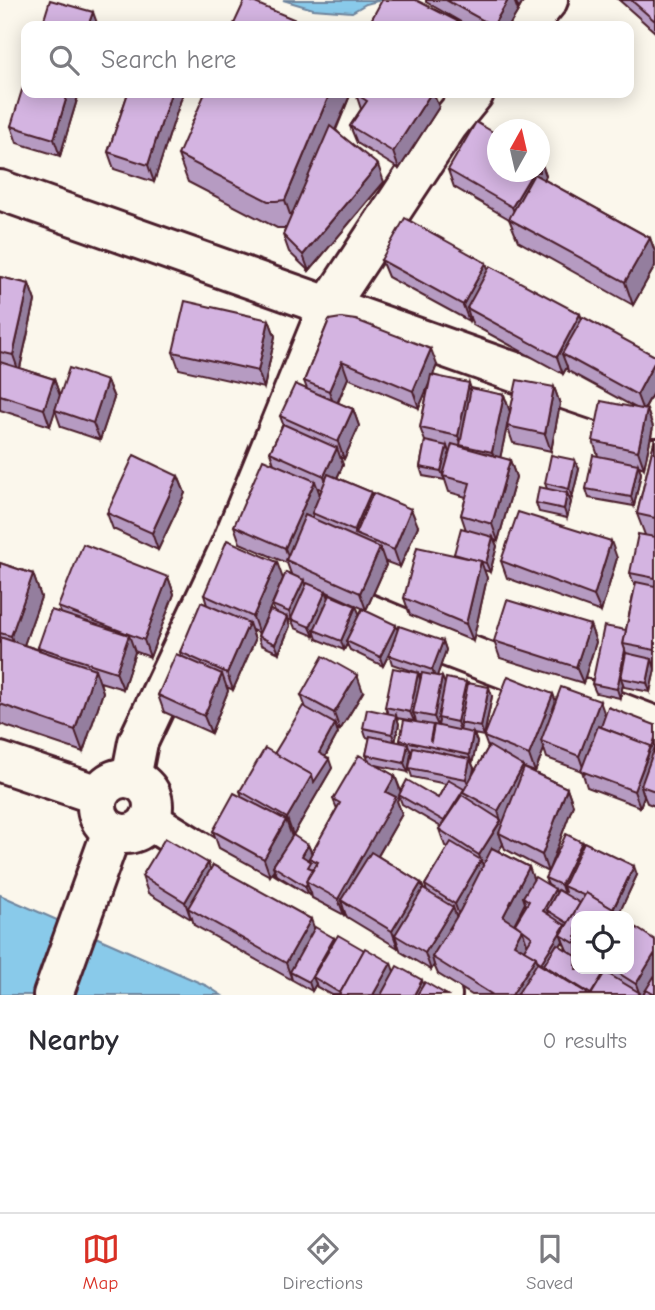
<!DOCTYPE html>
<html lang="en">
<head>
<meta charset="utf-8">
<style>
  :root { --surface:#fff; --page:#f2f2f3; --text:#2b2b33; --muted:#7c7c81; --line:#e1e1e2; --accent:#d93025 }
  body { margin:0; font-family:"Comic Neue",sans-serif; background:var(--page); color:var(--text) }
  .controls { position:absolute; right:21px; bottom:21px; display:grid; overflow:hidden; border-radius:14px; box-shadow:0 4px 18px #0003 }
  .controls button { width:63px; height:63px; display:grid; place-items:center; padding:0; border:0; border-bottom:2px solid var(--line); background:var(--surface); color:var(--text); font:35px sans-serif }
  .compass { position:absolute; left:487px; top:119px; width:63px; height:63px; border-radius:50%; background:var(--surface); box-shadow:0 4px 18px #0003; rotate:8deg }
  .list { margin:0; padding:0; list-style:none }
  h2 { display:flex; justify-content:space-between; align-items:center; height:91px; margin:0; padding:0 28px; font-size:30px }
  h2 small { font-size:23px; font-weight:400; color:var(--muted) }
  .icon { flex:none; width:38px; height:38px; fill:none; stroke:currentColor; stroke-width:2; stroke-linecap:round; stroke-linejoin:round }
  .map { position:relative; flex:none; width:655px; height:995px; overflow:hidden }
  .search { position:absolute; background:var(--surface); box-shadow:0 4px 18px #0003; left:21px; right:21px; top:21px; height:77px; display:flex; align-items:center; gap:18px; box-sizing:border-box; padding:0 24px; border-radius:14px; color:var(--muted); font-size:26px }
  .sheet { height:217px; background:var(--surface) }
  nav { display:flex; justify-content:space-around; align-items:center; box-sizing:border-box; height:98px; border-top:2px solid var(--line); background:var(--surface); font-size:19px; color:var(--muted) }
  nav a { display:grid; justify-items:center; gap:4px }
  nav .on { color:var(--accent) }
  .map>svg:first-child { display:block }
</style>
</head>
<body>
<div class="map">
<svg width="655" height="995" viewBox="0 0 655 995">
  <rect width="100%" height="100%" fill="#fbf7ec"/>
  <filter id="ink" filterUnits="userSpaceOnUse"><feTurbulence type="fractalNoise" baseFrequency=".0143" numOctaves="2"/><feDisplacementMap in="SourceGraphic" scale="14" xChannelSelector="R" yChannelSelector="G"/><feConvolveMatrix kernelMatrix="1 2 1 2 8 2 1 2 1" color-interpolation-filters="sRGB"/></filter>
  <g filter="url(#ink)">
    <g fill="#89caea" stroke="#70869e" stroke-width="2">
      <path d="M283,0H381L366,4L352,12L313,9Z"/>
      <path d="M0,895L207,986L221,995H0Z"/>
    </g>
    <g fill="none" stroke-linecap="round" stroke-linejoin="round">
      <defs>
        <path id="minor" d="M235,548L293,581L337,601L448,647L655,726"/>
        <g id="tertiary">
          <path d="M527,26L548,0"/>
          <path d="M0,190L520,374L626,410L655,417"/>
          <path d="M131,778L138,742L231,545L328,307L448,125L474,93"/>
          <path d="M53,995L112,831"/>
        </g>
        <g id="secondary">
          <path d="M0,762L98,795"/>
          <circle cx="125" cy="806" r="28"/>
          <path d="M149,820L269,895L427,984L442,995"/>
        </g>
      </defs>
      <use href="#minor" stroke="#4a1f2b" stroke-width="44"/>
      <use href="#tertiary" stroke="#4a1f2b" stroke-width="44"/>
      <use href="#secondary" stroke="#4a1f2b" stroke-width="44"/>
      <use href="#minor" stroke="#fbf7ec" stroke-width="38"/>
      <use href="#tertiary" stroke="#fbf7ec" stroke-width="38"/>
      <use href="#secondary" stroke="#fbf7ec" stroke-width="38"/>
    </g>
    <g fill="#b69bc2" stroke="#4a1f2b" stroke-width="2" fill-rule="evenodd">
      <path d="M426,0H524L519,9L517,8L518,11L509,26H468L426,2Z"/>
      <path d="M619,0H655V32Z"/>
      <path d="M26,93H79L60,156L17,143L11,126Z"/>
      <path d="M128,93H183L154,182L114,169L108,152Z"/>
      <path d="M351,93L336,130L384,182L309,271L289,252L283,235L286,228H277L188,182L178,155Z"/>
      <path d="M356,94L439,107L399,169L357,143L350,126L361,109Z"/>
      <path d="M540,159L546,176L544,180L650,238L655,252V266L633,305L518,241L509,219L454,187L448,170Z"/>
      <path d="M381,260L486,263L488,269L580,314L582,319L655,356V389L644,410H647L653,427L644,468L639,466L641,473L634,506L589,498L586,489L598,456L593,441L638,409L568,371L567,367L563,374L473,325L470,318L469,321L388,277Z"/>
      <path d="M0,277L29,284L35,301L20,368L54,379L60,396L107,381L114,398L100,440L61,427L55,410L50,426L0,410Z"/>
      <path d="M269,320L275,336L264,388L179,369L173,352Z"/>
      <path d="M329,320L437,365L433,375L471,389L504,395L510,412L500,458L510,460L516,477L498,541L494,540L497,546L490,572L484,570L487,578L473,641L410,615L404,598L455,556L454,554L466,530L461,515L466,497L449,492L445,480L423,476L420,467L425,441L420,428L429,384L419,408L348,378L338,403L353,409L359,426L344,459L340,457L343,465L337,478L371,492L372,495L418,526L400,567L384,561L386,565L366,610L327,592L329,597L359,614L397,630L443,641L446,650L437,676L442,677L444,683L466,682L467,686L492,696L484,736L474,734L477,742L472,764L474,768L472,776L488,748L484,737L553,694L556,702L605,716L655,725V806L647,803L644,796L640,807L587,787L582,771L547,758L544,749L535,772L524,768L567,788L573,805L548,872L505,849L503,844L498,851L529,867L533,879L548,885L545,878L583,845L637,875L619,913L624,916H576V969H629L655,995H472L438,974L434,965L431,970L401,952L399,947L398,948L347,917L345,913L344,915L312,898L311,893L309,895L277,875L274,869L270,876L219,848L213,831L242,797L240,791L274,754L306,708L301,695L363,692L340,730L336,728L338,733L325,757L332,768L293,835L290,833L292,837L308,845L312,853L337,809L333,799L369,761L366,755L370,738L366,737L363,728L388,713L385,707L418,673L420,679L421,674L392,664L389,654L383,666L350,650L347,644L344,650L317,639L315,633L314,636L295,628L292,621L288,619L290,626L279,653L261,645L258,636L259,633L252,630L255,640L233,690L227,687L228,691L211,733L164,712L158,695L181,656L180,652L207,605L204,595L270,610L275,612L272,605L291,574L287,563L240,543L234,526L274,464L270,452L283,424L280,416L307,389L304,381ZM317,487L322,490L320,495ZM415,717L416,722L400,740L401,743L395,742L399,724L397,718L414,721ZM410,750L412,751L409,768L412,777L446,784L438,798L401,791L395,776L376,765L408,772L411,753ZM399,796L402,804L441,827L439,829L445,846L448,847L425,885L427,892L424,890L421,883L378,856L402,814L397,801ZM525,903L526,906L515,924H514ZM563,941L567,950L560,946Z"/>
      <path d="M554,387L560,404L551,451L513,443L507,426Z"/>
      <path d="M655,438V669L650,692L624,687L623,684L620,698L596,693L592,684L626,630L635,587L630,573L645,535L637,514Z"/>
      <path d="M579,469L572,498L569,497L571,502L567,518L539,512L536,503L547,489L545,483Z"/>
      <path d="M178,476L185,493L158,550L113,529L107,513Z"/>
      <path d="M617,558L601,612L507,578L501,561Z"/>
      <path d="M0,563L33,574L41,597L24,645L40,650L38,647L61,613L58,607L168,577L174,594L150,657L134,651L135,652L123,689L100,682L103,692L83,752L0,724Z"/>
      <path d="M590,625L596,642L583,683L500,658L494,641Z"/>
      <path d="M208,863L210,870L315,929L334,938L335,940L394,971L447,995H332L317,987L316,984L312,991L194,925L192,918L191,919L148,893L142,876Z"/>
    </g>
    <g fill="#947e9e" stroke="#4a1f2b" stroke-width="2">
      <path d="M508,0H514L518,11L509,26H493Z"/>
      <path d="M515,0H524L519,9Z"/>
      <path d="M93,12L98,26H88Z"/>
      <path d="M68,93H79L60,156L54,139Z"/>
      <path d="M171,93H183L154,182L148,165Z"/>
      <path d="M330,93H351L294,226L285,200Z"/>
      <path d="M431,93H433L439,107L399,169L393,152Z"/>
      <path d="M540,159L546,176L519,224L512,207L533,172H540Z"/>
      <path d="M378,165L384,182L309,271L303,255Z"/>
      <path d="M650,238L655,252V266L633,305L625,282Z"/>
      <path d="M486,263L492,279L467,308L470,318L469,321L463,305Z"/>
      <path d="M29,284L35,301L19,372L13,355Z"/>
      <path d="M580,314L586,331L562,354L567,367L563,374L557,357Z"/>
      <path d="M269,320L275,336L264,388L258,371Z"/>
      <path d="M431,349L437,365L419,408L413,391Z"/>
      <path d="M342,361L348,378L335,408L329,391Z"/>
      <path d="M655,361V389L643,411L637,395Z"/>
      <path d="M54,379L60,396L50,426L44,409Z"/>
      <path d="M107,381L114,398L100,440L93,423Z"/>
      <path d="M469,383L475,400L462,445L458,436Z"/>
      <path d="M554,387L560,404L551,451L545,434Z"/>
      <path d="M504,395L510,412L498,468L492,452Z"/>
      <path d="M353,409L359,426L344,459L338,442Z"/>
      <path d="M647,410L653,427L644,468L638,451Z"/>
      <path d="M447,446L450,455L443,476L445,480L441,471Z"/>
      <path d="M337,448L343,465L330,493L324,476Z"/>
      <path d="M510,460L516,477L498,541L492,524Z"/>
      <path d="M575,460L579,469L572,498L569,489Z"/>
      <path d="M638,464L641,473L634,506L631,497Z"/>
      <path d="M178,476L185,493L158,550L152,533Z"/>
      <path d="M315,481L321,498L312,513L313,516L292,563L290,562L285,548Z"/>
      <path d="M371,492L377,509L356,534L354,531Z"/>
      <path d="M567,493L571,502L567,518L564,509Z"/>
      <path d="M411,509L418,526L400,567L394,550Z"/>
      <path d="M493,537L497,546L490,572L486,563Z"/>
      <path d="M611,541L617,558L601,612L594,596Z"/>
      <path d="M380,548L386,565L366,610L360,593Z"/>
      <path d="M481,561L487,578L473,641L466,624Z"/>
      <path d="M277,562L283,579L259,634L253,617Z"/>
      <path d="M33,574L41,597L19,659L11,636Z"/>
      <path d="M168,577L174,594L150,657L144,640Z"/>
      <path d="M304,580L307,589L292,619L289,612Z"/>
      <path d="M326,591L330,600L314,630L315,633L314,636L310,627Z"/>
      <path d="M356,606L360,615L346,641L347,644L344,650L341,641Z"/>
      <path d="M287,617L290,626L279,653L275,644Z"/>
      <path d="M249,623L255,640L233,690L227,673Z"/>
      <path d="M396,625L399,634L383,666L380,657Z"/>
      <path d="M590,625L596,642L583,683L576,667Z"/>
      <path d="M129,635L135,652L123,689L116,672Z"/>
      <path d="M443,641L446,650L436,679L432,670Z"/>
      <path d="M625,650L628,659L621,678L623,684L620,698L617,689Z"/>
      <path d="M652,659L655,669L650,692L647,683Z"/>
      <path d="M95,669L103,692L83,752L75,730Z"/>
      <path d="M418,673L421,682L413,713L415,717L414,721L410,712Z"/>
      <path d="M222,674L228,691L211,733L204,716Z"/>
      <path d="M357,675L363,692L340,730L334,713Z"/>
      <path d="M442,677L446,686L438,718L439,721L438,726L434,717Z"/>
      <path d="M466,682L469,691L460,723L461,727L460,731L457,722Z"/>
      <path d="M489,687L492,696L484,736L481,727Z"/>
      <path d="M553,694L559,710L541,741L544,749L535,772L529,755Z"/>
      <path d="M600,701L606,718L585,773L579,756Z"/>
      <path d="M396,715L399,724L395,743L392,734Z"/>
      <path d="M335,724L338,733L322,762L319,753Z"/>
      <path d="M473,733L477,742L472,764L469,755Z"/>
      <path d="M655,738V769L641,786L644,796L640,807L634,791Z"/>
      <path d="M408,744L411,753L408,772L404,763Z"/>
      <path d="M329,759L332,768L293,835L287,818L312,775Z"/>
      <path d="M470,759L474,768L470,788L466,779Z"/>
      <path d="M523,766L530,782L499,833L503,844L485,872L479,855L501,821L498,811Z"/>
      <path d="M395,776L401,793L397,801L402,814L349,906L341,900L345,913L344,915L338,899L386,792Z"/>
      <path d="M567,788L573,805L548,872L542,855Z"/>
      <path d="M286,820L292,837L273,866L274,869L270,876L264,859Z"/>
      <path d="M582,842L585,851L563,886L565,892L564,894L561,885Z"/>
      <path d="M308,845L312,854L305,865L302,856Z"/>
      <path d="M481,860L487,877L461,921L455,904Z"/>
      <path d="M208,863L214,880L188,908L191,919L185,902Z"/>
      <path d="M634,866L637,875L618,916L613,910Z"/>
      <path d="M529,867L535,884L523,897L525,903L509,934L503,917Z"/>
      <path d="M421,883L428,900L395,935L399,947L398,948L392,931Z"/>
      <path d="M307,884L311,893L309,895L305,886Z"/>
      <path d="M555,889L559,898L547,910L549,915L543,911Z"/>
      <path d="M453,907L459,924L432,957L434,965L431,970L425,953Z"/>
      <path d="M311,919L317,936L290,972L292,980L286,963Z"/>
      <path d="M565,925L568,934L561,935L563,941L547,967L544,965L545,970L544,972L541,963Z"/>
      <path d="M522,929L528,946L524,953L514,944Z"/>
      <path d="M334,938L337,947L313,977L316,984L312,991L309,982Z"/>
      <path d="M655,953V980L645,995H640L636,984Z"/>
      <path d="M536,957L542,974L529,995H512Z"/>
      <path d="M391,963L397,980L389,995H373Z"/>
      <path d="M422,980L427,995H414Z"/>
    </g>
    <g fill="#d4b4e1" stroke="#4a1f2b" stroke-width="2">
      <path d="M50,0L93,12L88,26H42Z"/>
      <path d="M245,0H248L310,26H233Z"/>
      <path d="M382,0H416L467,26H368Z"/>
      <path d="M446,0H508L493,26Z"/>
      <path d="M631,0H655V21Z"/>
      <path d="M26,77V93H68L54,139L11,126Z"/>
      <path d="M128,93H171L148,165L108,152Z"/>
      <path d="M205,93H330L285,200L276,201H268L178,155Z"/>
      <path d="M356,93H431L393,152L350,126L367,101L356,94Z"/>
      <path d="M476,122L498,135V172H533L512,207L448,170Z"/>
      <path d="M330,126L378,165L303,255L283,235Z"/>
      <path d="M534,174L650,238L625,282L509,219Z"/>
      <path d="M405,218L486,263L463,305L381,260Z"/>
      <path d="M490,266L580,314L557,357L467,308Z"/>
      <path d="M0,277L29,284L13,355L0,352Z"/>
      <path d="M185,301L269,320L258,371L173,352Z"/>
      <path d="M583,317L655,356V361L637,395L562,354Z"/>
      <path d="M341,318L356,320L431,349L413,391L342,361L329,391L304,381L329,320Z"/>
      <path d="M0,362L54,379L44,409L0,395Z"/>
      <path d="M69,368L107,381L93,423L55,410Z"/>
      <path d="M431,375L469,383L458,436L420,428Z"/>
      <path d="M517,380L554,387L545,434L507,426Z"/>
      <path d="M295,384L353,409L338,442L280,416Z"/>
      <path d="M471,388L504,395L492,452L460,445Z"/>
      <path d="M601,401L647,410L638,451L593,441Z"/>
      <path d="M283,424L337,448L324,476L270,452Z"/>
      <path d="M655,438V518L637,514Z"/>
      <path d="M425,441L447,446L441,471L420,467Z"/>
      <path d="M452,444L510,460L492,524L461,515L470,483L443,476Z"/>
      <path d="M134,455L178,476L152,533L107,513Z"/>
      <path d="M551,455L575,460L569,489L545,483Z"/>
      <path d="M593,455L638,464L631,497L586,489Z"/>
      <path d="M263,459L315,481L285,548L234,526Z"/>
      <path d="M328,474L371,492L354,531L312,513Z"/>
      <path d="M539,487L567,493L564,509L536,503Z"/>
      <path d="M373,493L411,509L394,550L355,534Z"/>
      <path d="M518,512L611,541L594,596L501,561Z"/>
      <path d="M305,515L380,548L360,593L286,560Z"/>
      <path d="M461,528L493,537L486,563L454,554Z"/>
      <path d="M638,534L655,537V578L630,573Z"/>
      <path d="M227,540L277,562L253,617L204,595Z"/>
      <path d="M83,544L168,577L144,640L58,607Z"/>
      <path d="M417,547L481,561L466,624L404,598Z"/>
      <path d="M0,563L33,574L11,636L0,633Z"/>
      <path d="M286,572L304,580L289,612L272,605Z"/>
      <path d="M636,582L655,586V650L623,644Z"/>
      <path d="M307,583L326,591L310,627L291,619Z"/>
      <path d="M330,595L356,606L341,641L314,630Z"/>
      <path d="M507,600L590,625L576,667L494,641Z"/>
      <path d="M201,602L249,623L227,673L180,652Z"/>
      <path d="M362,609L396,625L380,657L346,641Z"/>
      <path d="M51,610L129,635L116,672L38,647Z"/>
      <path d="M270,610L287,617L275,644L258,636Z"/>
      <path d="M399,626L443,641L432,670L389,655Z"/>
      <path d="M604,626L626,630L623,644L625,650L617,689L592,684Z"/>
      <path d="M0,637L95,669L75,730L0,704Z"/>
      <path d="M626,653L652,659L647,683L621,678Z"/>
      <path d="M176,654L222,674L204,716L158,695Z"/>
      <path d="M323,656L357,675L334,713L301,695Z"/>
      <path d="M393,668L418,673L410,712L385,707Z"/>
      <path d="M422,673L442,677L434,717L413,713Z"/>
      <path d="M508,676L553,694L529,755L484,737Z"/>
      <path d="M446,678L466,682L457,722L438,718Z"/>
      <path d="M468,683L489,687L481,727L460,723Z"/>
      <path d="M561,687L600,701L579,756L541,741Z"/>
      <path d="M303,706L335,724L319,753L329,759L314,782L312,775L274,754Z"/>
      <path d="M608,707L655,725V738L652,747L601,727Z"/>
      <path d="M367,709L396,715L392,734L363,728Z"/>
      <path d="M404,720L433,725L430,740L431,741L434,725L473,733L469,755L400,740Z"/>
      <path d="M598,726L651,746L634,791L581,771Z"/>
      <path d="M370,736L408,744L404,763L366,755Z"/>
      <path d="M489,746L523,766L498,811L463,792Z"/>
      <path d="M413,747L470,759L466,779L409,768Z"/>
      <path d="M655,747V791L641,786Z"/>
      <path d="M265,748L312,775L287,818L240,791Z"/>
      <path d="M359,755L395,776L386,792L396,797L338,899L306,881L318,862L309,858L340,803L333,799Z"/>
      <path d="M524,768L567,788L542,855L499,833Z"/>
      <path d="M407,780L438,798L448,780L464,789L444,821L399,795Z"/>
      <path d="M234,793L286,820L264,859L213,831Z"/>
      <path d="M462,795L501,820L479,855L439,829Z"/>
      <path d="M566,834L582,842L561,885L545,878Z"/>
      <path d="M293,835L308,845L302,856L310,861L311,862L308,867L313,869L306,881L307,884L305,886L273,866Z"/>
      <path d="M165,838L208,863L185,902L142,876Z"/>
      <path d="M451,842L481,860L455,904L425,885Z"/>
      <path d="M584,842L634,866L613,909L586,893L585,896L563,886Z"/>
      <path d="M492,848L529,867L503,917L522,929L514,944L536,957L512,995H493L432,957L460,911Z"/>
      <path d="M371,852L421,883L392,931L341,900Z"/>
      <path d="M213,865L311,919L286,963L188,908Z"/>
      <path d="M535,877L555,889L543,911L565,925L541,963L537,960L536,957L524,950L532,937L515,924L529,901L523,897Z"/>
      <path d="M423,889L453,907L425,953L395,935Z"/>
      <path d="M558,890L580,903L568,923L547,910Z"/>
      <path d="M586,893L623,915L576,916V944L561,935Z"/>
      <path d="M629,923L655,940V953L636,984L612,969H629Z"/>
      <path d="M315,927L334,938L309,982L290,972Z"/>
      <path d="M338,935L364,950L340,993L313,977Z"/>
      <path d="M557,944L576,956V969H597L604,973L591,994L544,965Z"/>
      <path d="M365,948L391,963L373,995H339Z"/>
      <path d="M537,963L587,993L586,995H517Z"/>
      <path d="M397,966L422,980L414,995H381Z"/>
      <path d="M605,972L640,993L638,995H591Z"/>
      <path d="M655,975V995L646,990L644,993Z"/>
      <path d="M425,982L447,995H417Z"/>
      <path d="M646,990L655,995H643Z"/>
    </g>
  </g>
</svg>
<div class="controls">
<button><svg class="icon" aria-label="locate" viewBox="0 0 24 24"><circle cx="12" cy="12" r="6"/><path d="M12 2v4M12 18v4M2 12h4M18 12h4"/></svg></button>
</div>
<svg class="compass" viewBox="-18 -18 36 36"><path d="M0-13l5 13h-10z" fill="#e53935"/><path d="M0 13l5-13h-10z" fill="#7c7c81"/></svg>
<div class="search"><svg class="icon" aria-label="search" viewBox="0 0 24 24"><circle cx="10" cy="10" r="6"/><path d="M15 15l6 6"/></svg>Search here</div>
</div>
<section class="sheet">
<h2>Nearby<small>0 results</small></h2>
<ul class="list">
</ul>
</section>
<nav>
<a class="on"><svg class="icon" aria-label="map" viewBox="0 0 24 24"><path d="M3 6l6-2 6 2 6-2v14l-6 2-6-2-6 2zM9 4v14M15 6v14"/></svg>Map</a>
<a><svg class="icon" aria-label="directions" viewBox="0 0 24 24"><path d="M12 3l9 9-9 9-9-9zM9 14v-3h6M13 9l2 2-2 2"/></svg>Directions</a>
<a><svg class="icon" aria-label="saved" viewBox="0 0 24 24"><path d="M7 4h10v16l-5-4-5 4z"/></svg>Saved</a>
</nav>
</body>
</html>
